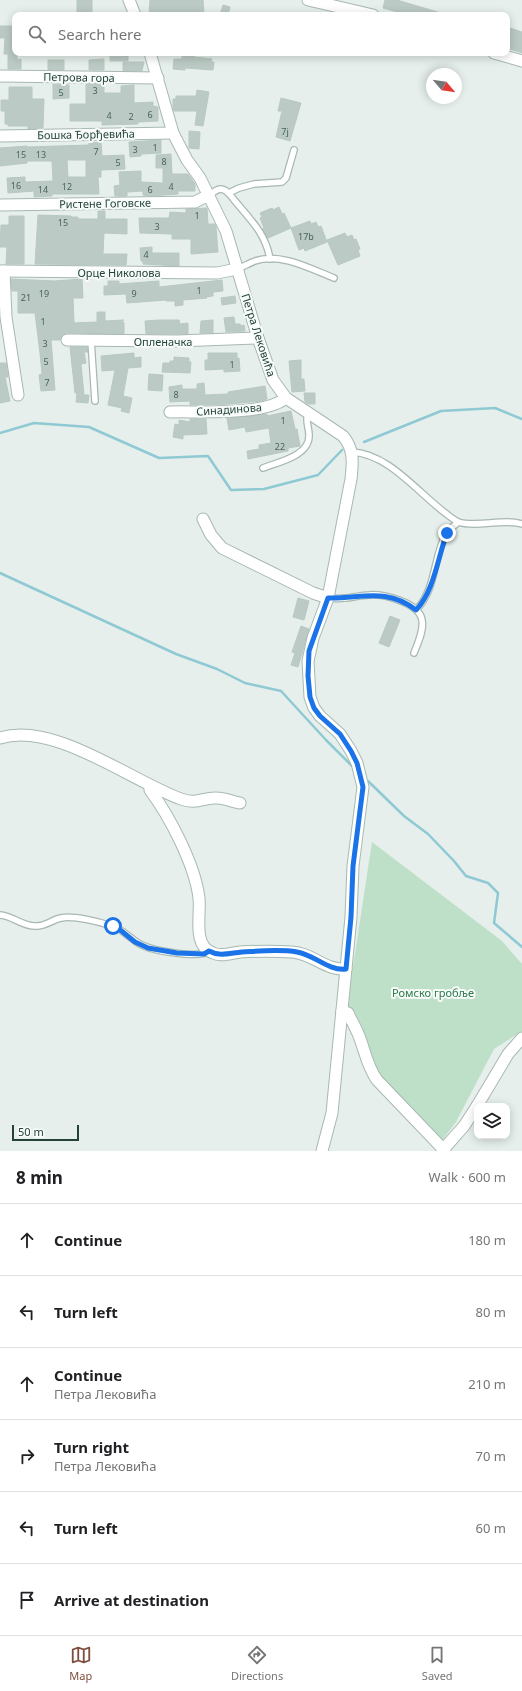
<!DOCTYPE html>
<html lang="en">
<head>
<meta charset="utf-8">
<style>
  :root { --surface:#fff; --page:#f2f2f2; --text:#202124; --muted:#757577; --line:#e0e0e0; --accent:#7f4e3f }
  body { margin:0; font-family:"Noto Sans",sans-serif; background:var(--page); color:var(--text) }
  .controls { position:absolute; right:12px; bottom:12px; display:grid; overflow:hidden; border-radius:8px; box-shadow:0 2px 10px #0003 }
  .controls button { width:36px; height:36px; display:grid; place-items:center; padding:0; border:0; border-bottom:1px solid var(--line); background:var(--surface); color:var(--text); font:20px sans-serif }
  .compass { position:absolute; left:426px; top:68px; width:36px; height:36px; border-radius:50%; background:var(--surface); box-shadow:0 2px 10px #0003; rotate:119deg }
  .scale { position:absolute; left:12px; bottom:10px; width:67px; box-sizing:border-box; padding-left:4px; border:2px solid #24423a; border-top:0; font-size:11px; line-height:14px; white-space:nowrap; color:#24423a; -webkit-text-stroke:3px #f7fbf9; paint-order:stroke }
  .stop { position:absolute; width:12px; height:12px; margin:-9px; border:3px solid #1a73e8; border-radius:50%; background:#fff }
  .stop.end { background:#1a73e8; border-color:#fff; box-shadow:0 1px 4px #0008 }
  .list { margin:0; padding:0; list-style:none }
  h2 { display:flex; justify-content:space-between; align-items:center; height:52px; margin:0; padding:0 16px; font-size:17px }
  h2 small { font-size:13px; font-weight:400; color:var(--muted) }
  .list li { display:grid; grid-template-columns:26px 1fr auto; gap:12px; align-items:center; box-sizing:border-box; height:72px; padding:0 16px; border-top:1px solid var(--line) }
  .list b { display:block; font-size:15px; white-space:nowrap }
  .list p { margin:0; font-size:13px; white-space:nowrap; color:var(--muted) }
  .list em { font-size:13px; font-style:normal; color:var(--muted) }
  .icon { flex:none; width:22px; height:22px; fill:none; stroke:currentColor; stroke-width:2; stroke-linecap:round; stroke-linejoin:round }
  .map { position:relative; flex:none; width:522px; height:1151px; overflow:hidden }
  .search { position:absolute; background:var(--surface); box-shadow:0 2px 10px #0003; left:12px; right:12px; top:12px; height:44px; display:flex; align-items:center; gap:10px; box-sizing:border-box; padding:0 14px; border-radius:8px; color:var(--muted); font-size:15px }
  .sheet { height:484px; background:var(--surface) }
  nav { display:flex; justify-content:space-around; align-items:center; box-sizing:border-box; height:56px; border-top:1px solid var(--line); background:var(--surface); font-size:11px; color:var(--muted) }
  nav a { display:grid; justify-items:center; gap:2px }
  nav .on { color:var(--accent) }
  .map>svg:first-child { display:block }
</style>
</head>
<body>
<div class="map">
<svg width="522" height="1151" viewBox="0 0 522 1151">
  <rect width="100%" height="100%" fill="#e6efeb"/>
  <path fill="#bfe0c8" d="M372,842L502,941L522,964V1031L494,1049L456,1122L439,1145L372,1074L347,1006Z"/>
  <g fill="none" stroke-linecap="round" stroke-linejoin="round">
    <g stroke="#8ec9d4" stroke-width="2.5">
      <path d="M0,433L34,423L89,427L159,458L208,456L231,490L264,489L318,475L342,450"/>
      <path d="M364,442L441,411L495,408L522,419"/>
      <path d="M0,573L176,654L217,669L245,683L281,691L326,740L352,766"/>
      <path d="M368,781L404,816L428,834L454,861L466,876L488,883L498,893L494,923L522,947"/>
    </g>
  </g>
  <g fill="#bbcac4" stroke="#b8c9c2" fill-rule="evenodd">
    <rect x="77" y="0" width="15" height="15"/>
    <path d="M150,0H203L204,15H149Z"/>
    <path d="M385,0H397L441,13V15H408L383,8Z"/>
    <path d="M223,5L230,7L228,15H220Z"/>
    <path d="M0,26H15V53H17V60L21,59V69H8V54H4L5,38H0Z"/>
    <path d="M507,27L522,32V53L507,48Z"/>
    <rect x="110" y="53" width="18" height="8"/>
    <path d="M182,53H194V57L212,59L211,62H214L213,70L185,68V70L173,69L174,59H182Z"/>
    <path d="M104,59V70H89V60Z"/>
    <rect x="48" y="60" width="16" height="10"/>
    <path d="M123,62H144L142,71H123Z"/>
    <path d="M53,84L69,85V98L53,99Z"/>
    <path d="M86,84H104V93H121V86L134,85V103L153,102V106L158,107V121L138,122V124L102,125V121H70V104H86Z"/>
    <path d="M9,87H32V99H44L43,128L28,129V126H8V124H5V111H1V100H9Z"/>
    <path d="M197,90L209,92L203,126L195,125L197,111H174L173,106V99H176V96H196Z"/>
    <path d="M281,98L301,103L290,141L276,137L282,111H278Z"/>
    <path d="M189,131L200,132L199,149L189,148Z"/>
    <path d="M161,140V153L141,154V156L130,157L129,142Z"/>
    <path d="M101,142L102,156L124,155L125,169L101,170V177H98L99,194H52V196L34,197V191L8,193L7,178L25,177V182L53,181L52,161H27V163L0,166V148L27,146V147L89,145V143ZM67,160H86V177H68Z"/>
    <path d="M171,154L172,174H188L195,184V191H178V194L149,196L143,195V191L127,192V196H115L114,186L120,185L119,172L141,171V182L163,183V168H156V155Z"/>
    <path d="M279,207L282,214L284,213L291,228L268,238L262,229L264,228L260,218L262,217L260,213L272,208L273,210Z"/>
    <path d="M207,208L208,224H215L216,227L218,252L191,254V239H172V234L140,233L139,218H169L170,212L186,213V209Z"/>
    <path d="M98,211H105V219H127V234L104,233L103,254H127L126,265L35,264L38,215L71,216V217H78V219H98Z"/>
    <path d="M9,216H24V264H6L7,247H0L1,225H9Z"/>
    <path d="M310,221L311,224L316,222L318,227L321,226L327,242L305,251L304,248L299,250L291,228Z"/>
    <path d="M345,233L347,237L352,235L354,240L356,239L360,249L358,250L360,256L338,265L327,240Z"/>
    <path d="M152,247V253H179V266L143,264V261H141L140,248Z"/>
    <path d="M11,279L54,281L82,279L83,298H73L74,323L97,322V312H105V321L124,320L118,323L124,322V334L67,333L63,334L60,340H51L55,390L41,391L39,375L42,374L40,353L35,313H18V291H12Z"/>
    <path d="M222,280L223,291L213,292V296L206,297L207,298L183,300V305L175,306V301H166V300L127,303L126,294L104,295V286H108V281H119V284L159,281V287Z"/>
    <path d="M235,296L236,303L222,305L221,298Z"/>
    <path d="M234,317L235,324H240L241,326L244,325L245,331L226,332L224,318Z"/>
    <path d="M159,320H179L180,324L188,323V334H146L145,321Z"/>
    <path d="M213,320V333H200L201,321Z"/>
    <path d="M70,347H87L88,352H84L86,363L81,364L84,395H89L88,403L76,402L77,393H75Z"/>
    <path d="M134,353V358L141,357V367L128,368L123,396L132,398L129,413L121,411L122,408L108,405L115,370L102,371L101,356Z"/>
    <path d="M208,353H237V358H239L240,371L224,372V369L205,370V360H208Z"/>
    <path d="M174,357L189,358V362H191L190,373L162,372L163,363H170V361H174Z"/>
    <path d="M301,360V379H304L305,391L292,392L289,361Z"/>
    <path d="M0,363H6L8,377H5L10,401L0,403Z"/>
    <path d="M149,374L163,375L162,391L148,390Z"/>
    <path d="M204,383L205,395L228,394V392L265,386L267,399L261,401L230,404L190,405V401L170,402L169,387L182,385V389H197V384Z"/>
    <path d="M304,393H315V404H308L305,402Z"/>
    <path d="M291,411L295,429H297L300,446L288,448V451L248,459L247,451L259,449V445L271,443L269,428L246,432L245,427L229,430L227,418L267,414V416Z"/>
    <path d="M190,419H206L207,434L183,435V439L173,437L175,424L179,425V420L190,422Z"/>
    <path d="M298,598L309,601L304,620L293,617Z"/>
    <path d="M390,616L400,620L389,647L379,643Z"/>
    <path d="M301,626L309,629L298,667L291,665L295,653L292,652Z"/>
  </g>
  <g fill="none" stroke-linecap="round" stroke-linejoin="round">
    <defs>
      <g id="service">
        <path d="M229,193L239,188L254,184L282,182L286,178L294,150"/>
        <path d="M209,195C212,193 216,190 220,189C227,189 231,196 235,201C250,219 266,234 270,259"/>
        <path d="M237,269C243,267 249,263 255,261C280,252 311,269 334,278"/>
        <path d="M91,340L95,401"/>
        <path d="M352,452C393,454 424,502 458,522C477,528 503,518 522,524"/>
        <path d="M263,468C278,462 310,456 309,435C309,427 305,421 308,413"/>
        <path d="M328,598C333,598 339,599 344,598C352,598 360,595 369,595C383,594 419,602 422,620C424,630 418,643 414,653"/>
        <path d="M416,610C437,589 433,555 447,532C450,528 455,526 458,522"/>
        <path d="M0,915C13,916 22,926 35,926C45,927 51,920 61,918C73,915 100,922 112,926C123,929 130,939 140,944C152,951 197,958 209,952"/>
      </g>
      <g id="minor">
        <path d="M129,0L135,15"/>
        <path d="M308,0L373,15"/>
        <path d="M150,53L173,133L187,160L200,178L226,231L258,338L273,380L286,398L343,436C354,449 353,462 351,479L328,598L313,638L308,661L310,697L314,708L320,716L340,734L351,751L357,763L363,787L353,866L351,917L332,1113L322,1151"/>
        <path d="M494,53L522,61"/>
        <path d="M0,76L158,78"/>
        <path d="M0,136L173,133"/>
        <path d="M0,205L195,202L209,195"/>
        <path d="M0,271L217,273L237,269"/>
        <path d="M4,271L6,317L18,395"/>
        <path d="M67,340L177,341L258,338"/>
        <path d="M170,412C199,411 264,416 286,398"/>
        <path d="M203,519L211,535L222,548L313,593L328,598"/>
        <path d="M0,738C54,721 131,781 181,799C198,805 203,797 217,798C225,798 232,802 240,803"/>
        <path d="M150,785V790C170,817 195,865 199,898C201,915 192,946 213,953C221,957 231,953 240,952C257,951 275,951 292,952C312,953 326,971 346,969"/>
        <path d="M342,1011L348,1013C351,1020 356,1028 359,1036C365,1051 367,1066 377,1080L445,1151"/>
        <path d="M477,1106L508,1054L522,1038"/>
        <path d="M442,1151L464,1126L477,1106"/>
      </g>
    </defs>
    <use href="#service" stroke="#a8b8b2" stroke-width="8"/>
    <use href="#minor" stroke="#a8b8b2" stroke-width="13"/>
    <use href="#service" stroke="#fff" stroke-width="5.5"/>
    <use href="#minor" stroke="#fff" stroke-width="11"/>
  </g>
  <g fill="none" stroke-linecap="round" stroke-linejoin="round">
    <path stroke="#1a73e8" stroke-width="5" d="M113,926L119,929L135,942L148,948L177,953L204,954L209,951C220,957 230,953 242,952C260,951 280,949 297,952C315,955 328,971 346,969L351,917L353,866L363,787L357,763L351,751L340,734L320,716L314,708L310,697L308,676L309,651L328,598C361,599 386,587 416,610C434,592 438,556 447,533"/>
  </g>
  <g text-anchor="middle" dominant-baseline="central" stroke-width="4" stroke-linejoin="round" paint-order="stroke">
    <g font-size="9" fill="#4a645c">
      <text x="95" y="90">3</text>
      <text x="61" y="92">5</text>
      <text x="150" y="114">6</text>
      <text x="109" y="115">4</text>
      <text x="131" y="116">2</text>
      <text x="285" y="131">7j</text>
      <text x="155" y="147">1</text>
      <text x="135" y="149">3</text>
      <text x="96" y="151">7</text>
      <text x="21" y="154">15</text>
      <text x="41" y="154">13</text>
      <text x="164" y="161">8</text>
      <text x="118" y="162">5</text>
      <text x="16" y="185">16</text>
      <text x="67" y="186">12</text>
      <text x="171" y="186">4</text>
      <text x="43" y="189">14</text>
      <text x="150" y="189">6</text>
      <text x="197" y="215">1</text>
      <text x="63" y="222">15</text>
      <text x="157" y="226">3</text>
      <text x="306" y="236">17b</text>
      <text x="146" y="254">4</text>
      <text x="199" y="290">1</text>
      <text x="44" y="293">19</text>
      <text x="134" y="293">9</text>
      <text x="26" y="297">21</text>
      <text x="43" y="321">1</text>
      <text x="45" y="343">3</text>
      <text x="46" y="361">5</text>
      <text x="232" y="364">1</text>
      <text x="47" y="382">7</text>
      <text x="176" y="394">8</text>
      <text x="283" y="420">1</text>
      <text x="280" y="446">22</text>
    </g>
    <g font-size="11" fill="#24423a" stroke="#f7fbf9">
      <text transform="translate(79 77) rotate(1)">Петрова гора</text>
      <text transform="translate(86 134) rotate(-1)">Бошка Ђорђевића</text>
      <text transform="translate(105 203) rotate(-1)">Ристене Гоговске</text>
      <text x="119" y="272">Орце Николова</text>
      <text transform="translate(259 335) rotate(72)">Петра Лековића</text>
      <text x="163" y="341">Опленачка</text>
      <text transform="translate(229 409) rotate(-4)">Синадинова</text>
    </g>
    <g font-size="11" fill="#2d7a4b" stroke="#f7fbf9">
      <text x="433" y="992">Ромско гробље</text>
    </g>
  </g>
</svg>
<div class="controls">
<button><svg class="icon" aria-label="layers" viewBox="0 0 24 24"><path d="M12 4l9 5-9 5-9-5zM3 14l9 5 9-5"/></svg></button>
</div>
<svg class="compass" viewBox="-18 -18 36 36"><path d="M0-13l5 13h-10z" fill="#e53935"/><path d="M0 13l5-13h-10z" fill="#757577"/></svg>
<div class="scale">50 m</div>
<div class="stop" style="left:113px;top:926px"></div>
<div class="stop end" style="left:447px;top:533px"></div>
<div class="search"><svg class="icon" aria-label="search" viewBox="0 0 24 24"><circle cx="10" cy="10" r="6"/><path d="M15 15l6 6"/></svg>Search here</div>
</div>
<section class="sheet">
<h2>8 min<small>Walk · 600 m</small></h2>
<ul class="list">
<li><svg class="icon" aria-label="ahead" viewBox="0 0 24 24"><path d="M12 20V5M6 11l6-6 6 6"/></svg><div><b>Continue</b></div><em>180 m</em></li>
<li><svg class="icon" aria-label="left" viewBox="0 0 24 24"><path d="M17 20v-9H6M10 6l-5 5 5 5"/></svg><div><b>Turn left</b></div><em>80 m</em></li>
<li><svg class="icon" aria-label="ahead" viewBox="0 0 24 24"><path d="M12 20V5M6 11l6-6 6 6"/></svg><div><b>Continue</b><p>Петра Лековића</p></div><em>210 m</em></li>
<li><svg class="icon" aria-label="right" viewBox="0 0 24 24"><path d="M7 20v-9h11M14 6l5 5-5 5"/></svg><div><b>Turn right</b><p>Петра Лековића</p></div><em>70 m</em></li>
<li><svg class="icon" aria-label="left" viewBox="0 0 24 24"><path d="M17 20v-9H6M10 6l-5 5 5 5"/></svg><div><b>Turn left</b></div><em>60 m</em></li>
<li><svg class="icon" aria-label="arrive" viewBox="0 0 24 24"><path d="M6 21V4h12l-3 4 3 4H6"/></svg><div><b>Arrive at destination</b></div></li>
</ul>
</section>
<nav>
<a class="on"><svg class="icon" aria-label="map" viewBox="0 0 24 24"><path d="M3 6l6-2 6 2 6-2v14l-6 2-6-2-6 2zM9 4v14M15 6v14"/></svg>Map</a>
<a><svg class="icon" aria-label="directions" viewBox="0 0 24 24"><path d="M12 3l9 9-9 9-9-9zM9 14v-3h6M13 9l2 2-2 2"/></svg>Directions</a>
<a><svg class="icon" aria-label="saved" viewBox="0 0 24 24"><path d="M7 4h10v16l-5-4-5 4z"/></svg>Saved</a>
</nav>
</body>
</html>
